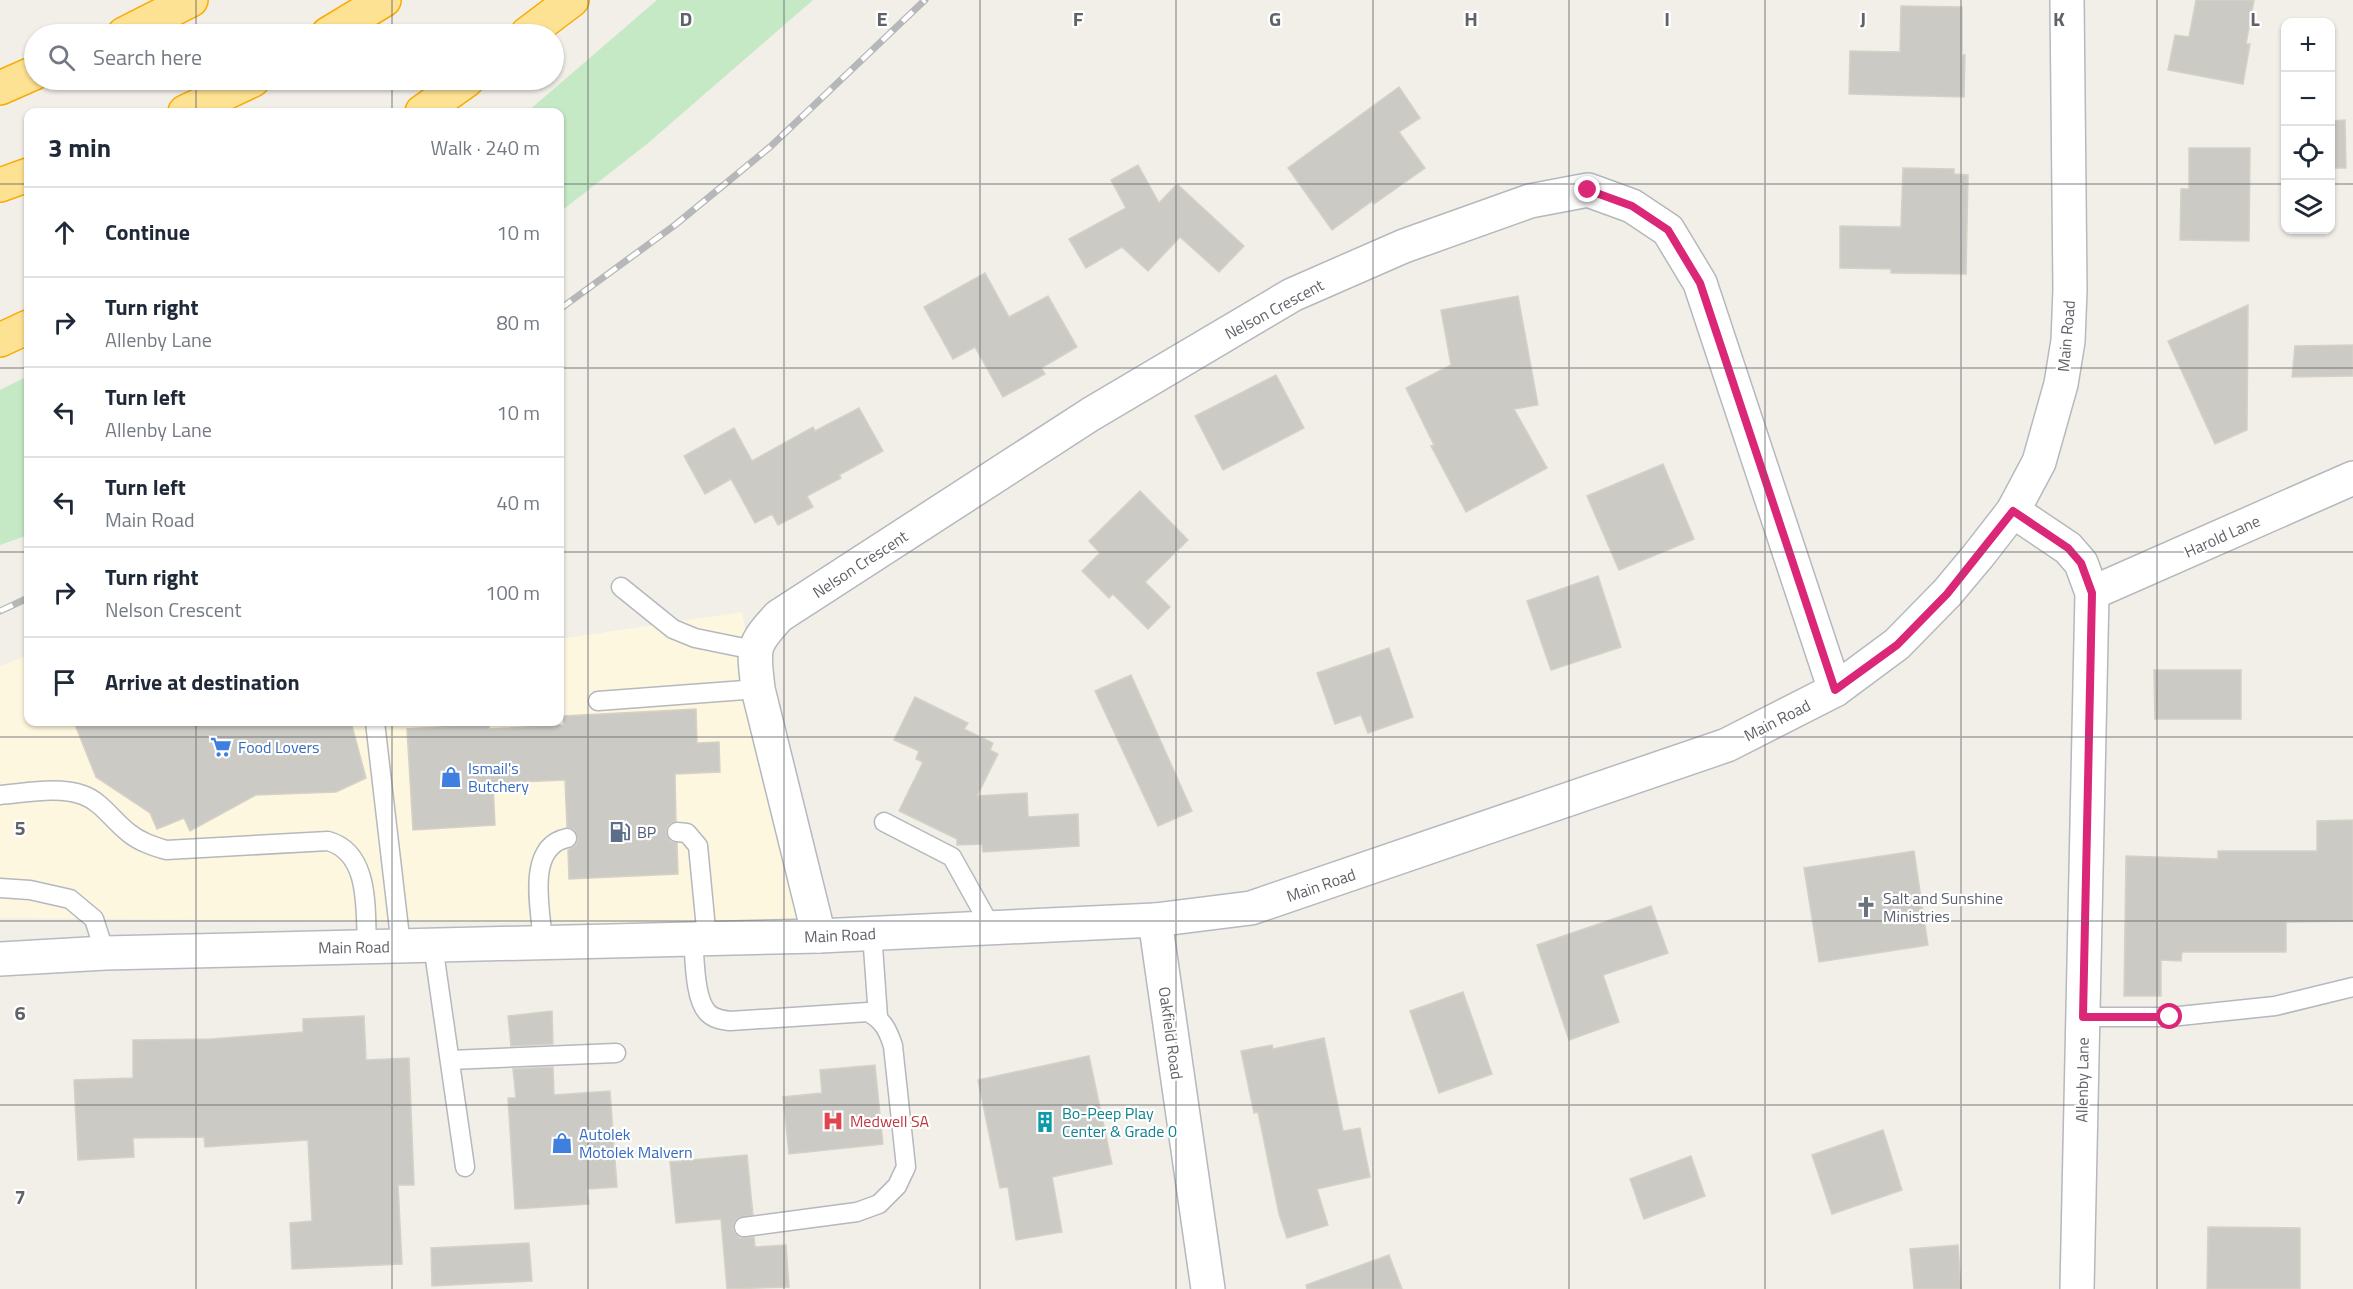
<!DOCTYPE html>
<html lang="en">
<head>
<meta charset="utf-8">
<style>
  :root { --surface:#fff; --page:#f6f6f7; --text:#1f2937; --muted:#747a83; --line:#e0e1e3 }
  body { margin:0; font-family:"Titillium Web",sans-serif; background:var(--page); color:var(--text) }
  .controls { position:absolute; right:18px; top:18px; display:grid; overflow:hidden; border-radius:12px; box-shadow:0 2px 4px #0004 }
  .controls button { width:54px; height:54px; display:grid; place-items:center; padding:0; border:0; border-bottom:2px solid var(--line); background:var(--surface); color:var(--text); font:30px sans-serif }
  .stop { position:absolute; width:18px; height:18px; margin:-14px; border:4px solid #db2777; border-radius:50%; background:#fff }
  .stop.end { background:#db2777; border-color:#fff; box-shadow:0 2px 6px #0008 }
  .list { margin:0; padding:0; list-style:none }
  h2 { display:flex; justify-content:space-between; align-items:center; height:78px; margin:0; padding:0 24px; font-size:26px }
  h2 small { font-size:20px; font-weight:400; color:var(--muted) }
  .list li { display:grid; grid-template-columns:39px 1fr auto; gap:18px; align-items:center; box-sizing:border-box; height:90px; padding:0 24px; border-top:2px solid var(--line) }
  .list b { display:block; font-size:22px; white-space:nowrap }
  .list p { margin:0; font-size:20px; white-space:nowrap; color:var(--muted) }
  .list em { font-size:20px; font-style:normal; color:var(--muted) }
  .icon { flex:none; width:33px; height:33px; fill:none; stroke:currentColor; stroke-width:2; stroke-linecap:round; stroke-linejoin:round }
  .map { position:relative; flex:none; width:2353px; height:1289px; overflow:hidden }
  .search { position:absolute; background:var(--surface); box-shadow:0 2px 4px #0004; left:24px; top:24px; width:540px; height:66px; display:flex; align-items:center; gap:15px; box-sizing:border-box; padding:0 21px; border-radius:33px; color:var(--muted); font-size:22px }
  .panel { position:absolute; background:var(--surface); box-shadow:0 2px 4px #0004; left:24px; top:108px; width:540px; height:618px; border-radius:12px }
  .map>svg:first-child { display:block }
</style>
</head>
<body>
<div class="map">
<svg width="2353" height="1289" viewBox="0 0 2353 1289">
  <rect width="100%" height="100%" fill="#f1efe8"/>
  <path fill="#fef7e0" d="M742,612L800,925L0,918V666L28,655V722H560V639Z"/>
  <g fill="#c5e8c5">
    <path d="M657,0H813L647,144L560,212V112H527Z"/>
    <path d="M28,376V535L0,545V390Z"/>
  </g>
  <g fill="#cccac5" stroke="#d6d1c6" stroke-width="1.5">
    <path d="M2196,0H2254L2246,44H2250L2243,84L2168,70L2175,35L2189,37Z"/>
    <path d="M1901,6L1962,7V55H1965L1964,97L1849,94L1850,51L1900,52Z"/>
    <path d="M1399,87L1420,118L1399,132L1425,168L1374,204L1372,201L1332,230L1288,168Z"/>
    <path d="M2345,120L2346,168H2331V121Z"/>
    <path d="M2282,121H2286V169L2282,170Z"/>
    <path d="M2189,148H2250L2249,241L2180,240L2181,189H2189Z"/>
    <path d="M1138,165L1159,203L1177,184L1244,246L1219,272L1180,237L1148,271L1122,247L1086,268L1069,239L1126,208L1111,180Z"/>
    <path d="M1903,168L1954,169V174L1968,175L1966,274L1891,273V269L1840,268V226L1901,227Z"/>
    <path d="M985,273L1009,317L1048,296L1077,347L1041,368L1045,374L1003,397L975,347L953,359L924,307Z"/>
    <path d="M1518,296L1538,405L1514,409L1547,468L1466,512L1431,446L1434,445L1406,388L1451,365L1441,310Z"/>
    <path d="M2248,305L2247,430L2215,444L2168,341Z"/>
    <path d="M2353,345V376L2292,377L2295,346Z"/>
    <path d="M1276,375L1304,428L1223,470L1195,416Z"/>
    <path d="M859,408L883,451L839,475L841,478L807,496L813,507L778,525L772,514L755,523L731,479L705,494L684,456L734,428L752,461L813,427L815,431Z"/>
    <path d="M1663,464L1694,539L1619,570L1587,496Z"/>
    <path d="M1140,491L1188,540L1145,582L1170,607L1148,629L1113,594L1109,598L1082,571L1100,553L1089,541Z"/>
    <path d="M1598,576L1621,647L1551,670L1527,601Z"/>
    <path d="M1389,648L1413,717L1368,733L1361,715L1335,724L1317,673Z"/>
    <path d="M2154,670H2241V719H2155Z"/>
    <path d="M1131,675L1192,811L1158,826L1095,691Z"/>
    <path d="M915,697L968,723L964,729L993,743L990,750L998,754L977,796L1027,793L1028,817L1078,814L1079,846L983,852L982,844L957,845V839L899,811L923,762L916,759L919,751L894,740Z"/>
    <path d="M696,709L697,743L719,742L720,772L675,774L676,821L668,825L666,831L670,841L677,843L678,874L569,879L568,850L576,845L578,839L574,829L567,827L565,780L493,783L495,825L413,830L407,729L489,724V729L564,725L563,716Z"/>
    <path d="M74,722H351L366,778L336,792L256,795L190,831L184,818L157,829L150,813L96,777Z"/>
    <path d="M2353,820V921L2286,922V952H2182L2181,961L2161,960V996H2124L2126,856L2218,859V851H2317V821Z"/>
    <path d="M1914,851L1928,945L1819,962L1804,868Z"/>
    <path d="M1651,906L1668,953L1603,975L1619,1022L1569,1040L1537,945Z"/>
    <path d="M1463,992L1492,1074L1439,1093L1410,1011Z"/>
    <path d="M552,1011L553,1044L511,1046L508,1016Z"/>
    <path d="M364,1016L366,1060L409,1058L414,1185H398L402,1264L292,1269L290,1223L312,1221L308,1140L205,1147L204,1137L133,1138L134,1157L78,1160L74,1080L133,1078V1040L212,1039L303,1032V1019Z"/>
    <path d="M1324,1038L1343,1131L1360,1128L1370,1177L1317,1189L1328,1225L1287,1238L1279,1214L1258,1112L1254,1113L1241,1051L1272,1045L1273,1049Z"/>
    <path d="M1089,1056L1112,1164L1052,1177L1062,1232L1016,1240L1008,1187L1000,1188L978,1080Z"/>
    <path d="M875,1065L883,1144L789,1154L783,1097L822,1093L820,1070Z"/>
    <path d="M553,1067L554,1095L610,1091L617,1187L587,1189L589,1204L515,1209L508,1098H516L513,1069Z"/>
    <path d="M1883,1130L1902,1190L1832,1214L1812,1155Z"/>
    <path d="M747,1155L753,1215L738,1218L734,1222L733,1229L740,1238L754,1237L755,1247L786,1245L789,1287L727,1289L721,1219L676,1223L670,1162Z"/>
    <path d="M1691,1156L1705,1196L1644,1219L1630,1179Z"/>
    <path d="M2208,1227L2300,1228V1289H2207Z"/>
    <path d="M529,1243L532,1281L432,1286L431,1248Z"/>
    <path d="M1958,1245L1961,1289H1914L1910,1249Z"/>
    <path d="M1389,1255L1402,1289H1307L1306,1285Z"/>
  </g>
  <g fill="none" stroke-linecap="round" stroke-linejoin="round">
    <defs>
      <g id="service">
        <path d="M621,587L673,629L695,638L754,650"/>
        <path d="M598,701L758,689"/>
        <path d="M375,722L401,946"/>
        <path d="M0,795C26,793 58,786 83,795C102,802 113,821 129,833C140,842 153,846 166,850L328,841C371,853 365,911 367,947"/>
        <path d="M884,822L952,857L991,927"/>
        <path d="M677,832L687,833L698,846L707,939"/>
        <path d="M0,888L30,890L70,899L94,919L105,953"/>
        <path d="M872,933L878,1017"/>
        <path d="M693,939C695,958 694,999 708,1013C714,1019 722,1020 730,1021L868,1012C883,1020 888,1030 893,1046L906,1167L897,1186L879,1204L857,1212L744,1227"/>
        <path d="M543,942C541,911 525,847 567,838"/>
        <path d="M433,945L465,1167"/>
        <path d="M2083,1017H2170L2275,1006L2353,987"/>
        <path d="M450,1060L616,1053"/>
      </g>
      <g id="minor">
        <path d="M2013,511L2068,548L2081,563L2092,593L2077,1289"/>
        <path d="M2092,593L2353,478"/>
        <path d="M1155,920L1208,1289"/>
        <path d="M819,936L758,689C754,649 750,647 779,616L1091,414L1292,295L1404,246L1530,201L1588,190L1632,206L1668,230L1700,283L1835,690"/>
      </g>
      <path id="secondary" d="M0,959L105,953L819,936L1155,920L1251,908L1727,745L1835,690L1897,644L1947,593L1978,556L2013,511L2039,462L2061,384L2068,341L2070,290L2067,0"/>
      <g id="motorway">
        <path d="M124,34L191,0"/>
        <path d="M328,34L384,0"/>
        <path d="M527,34L572,0"/>
        <path d="M0,88L34,73"/>
        <path d="M185,112L253,80"/>
        <path d="M422,112L467,80"/>
        <path d="M0,185L28,175"/>
        <path d="M0,340L28,327"/>
      </g>
    </defs>
    <use href="#service" stroke="#b5b8bc" stroke-width="21"/>
    <use href="#minor" stroke="#b5b8bc" stroke-width="36"/>
    <use href="#secondary" stroke="#b6babf" stroke-width="36"/>
    <use href="#motorway" stroke="#f9ab00" stroke-width="36"/>
    <use href="#service" stroke="#fff" stroke-width="18"/>
    <use href="#minor" stroke="#fff" stroke-width="33"/>
    <use href="#secondary" stroke="#fff" stroke-width="33"/>
    <use href="#motorway" stroke="#fde293" stroke-width="33"/>
    <defs>
      <g id="rail">
        <path d="M560,309L675,225L770,147L925,0"/>
        <path d="M0,611L28,598"/>
      </g>
    </defs>
    <use href="#rail" stroke="#b6b7b8" stroke-width="7"/>
    <use href="#rail" stroke="#fff" stroke-width="4.5" stroke-dasharray="14" stroke-linecap="butt"/>
  </g>
  <g fill="none" stroke-linecap="round" stroke-linejoin="round">
    <path stroke="#db2777" stroke-width="8" d="M1588,190L1632,206L1668,230L1700,283L1835,690L1897,645L1947,594L2013,511L2068,548L2081,563L2092,593L2083,1017H2170"/>
  </g>
  <path fill="none" stroke="#5f6368" stroke-width="1.5" stroke-opacity="0.55" d="M196,0V34M392,0V34M588,0V1289M784,0V1289M980,0V1289M1176,0V1289M1373,0V1289M1569,0V1289M1765,0V1289M1961,0V1289M2157,0V1289M196,80V112M392,80V112M0,184H28M560,184H2286M2330,184H2353M0,368H28M560,368H2353M0,552H28M560,552H2353M196,722V1289M392,722V1289M0,737H2353M0,921H2353M0,1105H2353"/>
  <defs>
    <symbol id="supermarket-bare" viewBox="-9 -9 18 18"><path d="M-6-5.5h2.5l.6 2H6L4.5 2H-2.5L-4.4-4H-6ZM-1.5 3.2a1.3 1.3 0 1 0 .1 0ZM3 3.2a1.3 1.3 0 1 0 .1 0Z" fill="#3f7fe0" stroke="#fff" stroke-width="2.5" paint-order="stroke"/></symbol>
    <symbol id="shop-bare" viewBox="-9 -9 18 18"><path d="M-5-2.5h2.3a2.7 3.5 0 0 1 5.4 0H5L5.5 6h-11ZM-1.5-2.5h3a1.5 2.3 0 0 0-3 0Z" fill="#3f7fe0" stroke="#fff" stroke-width="2.5" paint-order="stroke"/></symbol>
    <symbol id="fuel-bare" viewBox="-9 -9 18 18"><path d="M-5.5-6h7V0h2V4h1.3V-2.5L3-4.5l.8-.8L6-3V5H2.5V1h-1V6h-7ZM-4.2-4.7v3.2H.2V-4.7Z" fill="#5c6f8a" stroke="#fff" stroke-width="2.5" paint-order="stroke"/></symbol>
    <symbol id="church-bare" viewBox="-9 -9 18 18"><path d="M-1.2-6h2.4v3.5h3.3v2.4h-3.3V6h-2.4V-.1h-3.3v-2.4h3.3Z" fill="#6b7280" stroke="#fff" stroke-width="2.5" paint-order="stroke"/></symbol>
    <symbol id="hospital-bare" viewBox="-9 -9 18 18"><path d="M-5-5h3v3.5h4V-5h3V5h-3V1.5h-4V5h-3Z" fill="#e0444e" stroke="#fff" stroke-width="2.5" paint-order="stroke"/></symbol>
    <symbol id="building-bare" viewBox="-9 -9 18 18"><path d="M-4-6H4V6H1V3H-1V6H-4ZM-2.5-4.3h1.7v1.8h-1.7ZM.8-4.3h1.7v1.8H.8ZM-2.5-1h1.7V.8h-1.7ZM.8-1h1.7V.8H.8Z" fill="#0f9aa8" stroke="#fff" stroke-width="2.5" paint-order="stroke"/></symbol>
  </defs>
  <g fill-rule="evenodd">
    <use href="#supermarket-bare" x="206" y="732" width="30" height="30"/>
    <use href="#shop-bare" x="436" y="762" width="30" height="30"/>
    <use href="#fuel-bare" x="605" y="817" width="30" height="30"/>
    <use href="#church-bare" x="1851" y="892" width="30" height="30"/>
    <use href="#hospital-bare" x="818" y="1106" width="30" height="30"/>
    <use href="#building-bare" x="1030" y="1107" width="30" height="30"/>
    <use href="#shop-bare" x="547" y="1128" width="30" height="30"/>
  </g>
  <g text-anchor="middle" dominant-baseline="central" stroke-width="4.5" stroke-linejoin="round" paint-order="stroke">
    <g font-size="16" fill="#5f6368" stroke="#fff">
      <text transform="translate(1274 309) rotate(-28)">Nelson Crescent</text>
      <text transform="translate(2066 336) rotate(-85)">Main Road</text>
      <text transform="translate(2222 536) rotate(-24)">Harold Lane</text>
      <text transform="translate(860 564) rotate(-33)">Nelson Crescent</text>
      <text transform="translate(1777 720) rotate(-27)">Main Road</text>
      <text transform="translate(1321 885) rotate(-19)">Main Road</text>
      <text transform="translate(840 935) rotate(-3)">Main Road</text>
      <text transform="translate(354 947) rotate(-1)">Main Road</text>
      <text transform="translate(1171 1033) rotate(82)">Oakfield Road</text>
      <text transform="translate(2082 1080) rotate(-89)">Allenby Lane</text>
    </g>
    <g font-size="16" fill="#366cbe" stroke="#fff" text-anchor="start">
      <text x="238" y="747">Food Lovers</text>
      <text x="468" y="768">Ismail's<tspan x="468" dy="18">Butchery</tspan></text>
      <text x="579" y="1134">Autolek<tspan x="579" dy="18">Motolek Malvern</tspan></text>
    </g>
    <g font-size="16" fill="#4e5e75" stroke="#fff" text-anchor="start">
      <text x="637" y="832">BP</text>
    </g>
    <g font-size="16" fill="#5b616d" stroke="#fff" text-anchor="start">
      <text x="1883" y="898">Salt and Sunshine<tspan x="1883" dy="18">Ministries</tspan></text>
    </g>
    <g font-size="16" fill="#0d838f" stroke="#fff" text-anchor="start">
      <text x="1062" y="1113">Bo-Peep Play<tspan x="1062" dy="18">Center &amp; Grade 0</tspan></text>
    </g>
    <g font-size="16" fill="#be3a42" stroke="#fff" text-anchor="start">
      <text x="850" y="1121">Medwell SA</text>
    </g>
  </g>
  <g font-size="20" text-anchor="middle" font-weight="bold" fill="#5f6368" stroke="#fff" stroke-width="4.5" stroke-linejoin="round" paint-order="stroke">
    <text x="686" y="26">D</text>
    <text x="882" y="26">E</text>
    <text x="1078" y="26">F</text>
    <text x="1275" y="26">G</text>
    <text x="1471" y="26">H</text>
    <text x="1667" y="26">I</text>
    <text x="1863" y="26">J</text>
    <text x="2059" y="26">K</text>
    <text x="2255" y="26">L</text>
    <text x="20" y="835">5</text>
    <text x="20" y="1020">6</text>
    <text x="20" y="1204">7</text>
  </g>
</svg>
<div class="controls">
<button>+</button>
<button>−</button>
<button><svg class="icon" aria-label="locate" viewBox="0 0 24 24"><circle cx="12" cy="12" r="6"/><path d="M12 2v4M12 18v4M2 12h4M18 12h4"/></svg></button>
<button><svg class="icon" aria-label="layers" viewBox="0 0 24 24"><path d="M12 4l9 5-9 5-9-5zM3 14l9 5 9-5"/></svg></button>
</div>
<div class="stop" style="left:2170px;top:1017px"></div>
<div class="stop end" style="left:1588px;top:190px"></div>
<div class="search"><svg class="icon" aria-label="search" viewBox="0 0 24 24"><circle cx="10" cy="10" r="6"/><path d="M15 15l6 6"/></svg>Search here</div>
<section class="panel">
<h2>3 min<small>Walk · 240 m</small></h2>
<ul class="list">
<li><svg class="icon" aria-label="ahead" viewBox="0 0 24 24"><path d="M12 20V5M6 11l6-6 6 6"/></svg><div><b>Continue</b></div><em>10 m</em></li>
<li><svg class="icon" aria-label="right" viewBox="0 0 24 24"><path d="M7 20v-9h11M14 6l5 5-5 5"/></svg><div><b>Turn right</b><p>Allenby Lane</p></div><em>80 m</em></li>
<li><svg class="icon" aria-label="left" viewBox="0 0 24 24"><path d="M17 20v-9H6M10 6l-5 5 5 5"/></svg><div><b>Turn left</b><p>Allenby Lane</p></div><em>10 m</em></li>
<li><svg class="icon" aria-label="left" viewBox="0 0 24 24"><path d="M17 20v-9H6M10 6l-5 5 5 5"/></svg><div><b>Turn left</b><p>Main Road</p></div><em>40 m</em></li>
<li><svg class="icon" aria-label="right" viewBox="0 0 24 24"><path d="M7 20v-9h11M14 6l5 5-5 5"/></svg><div><b>Turn right</b><p>Nelson Crescent</p></div><em>100 m</em></li>
<li><svg class="icon" aria-label="arrive" viewBox="0 0 24 24"><path d="M6 21V4h12l-3 4 3 4H6"/></svg><div><b>Arrive at destination</b></div></li>
</ul>
</section>
</div>
</body>
</html>
